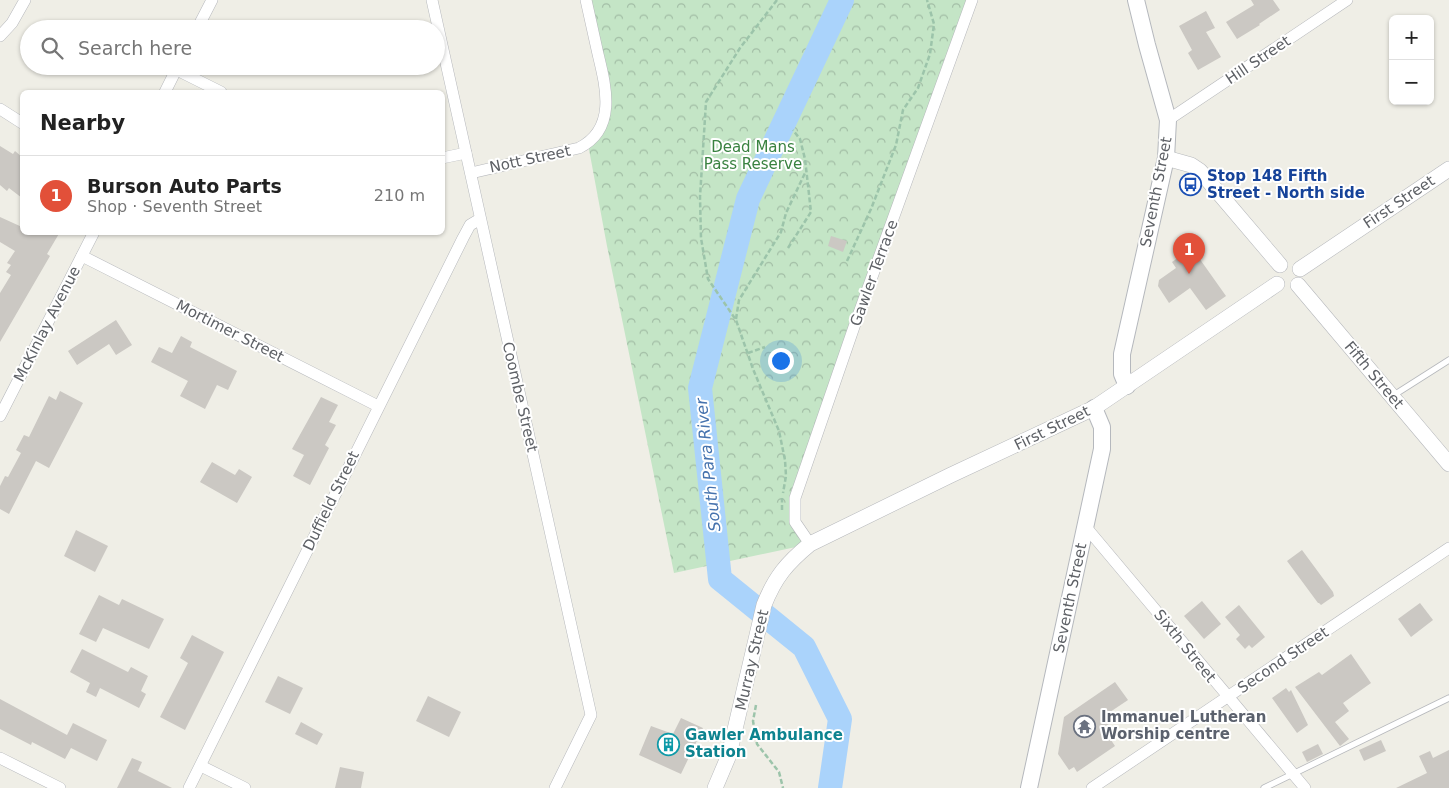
<!DOCTYPE html>
<html lang="en">
<head>
<meta charset="utf-8">
<style>
  :root { --surface:#fff; --page:#f6f6f6; --text:#222; --muted:#767676; --line:#e0e0e0; --accent:#e25039 }
  body { margin:0; font-family:"DejaVu Sans",sans-serif; background:var(--page); color:var(--text) }
  .controls { position:absolute; right:15px; top:15px; display:grid; overflow:hidden; border-radius:8px; box-shadow:0 1px 4px #0004 }
  .controls button { width:45px; height:45px; display:grid; place-items:center; padding:0; border:0; border-bottom:1px solid var(--line); background:var(--surface); color:var(--text); font:25px sans-serif }
  .you { position:absolute; left:780px; top:360px; width:18px; height:18px; margin:-12px; border:4px solid #fff; border-radius:50%; background:#1a73e8; box-shadow:0 0 0 8px #1a73e833 }
  .badge { display:grid; place-items:center; width:32px; height:32px; border-radius:50%; background:var(--accent); color:#fff; font-size:16px; font-weight:700 }
  .pin { position:absolute; translate:-50% -41px; filter:drop-shadow(0 1px 2px #0008) }
  .pin::after { content:''; position:absolute; top:26px; width:18px; height:15px; background:inherit; clip-path:polygon(0 0,100% 0,50% 100%) }
  .list { margin:0; padding:0; list-style:none }
  h2 { display:flex; justify-content:space-between; align-items:center; height:65px; margin:0; padding:0 20px; font-size:21px }
  h2 small { font-size:16px; font-weight:400; color:var(--muted) }
  .list li { display:grid; grid-template-columns:32px 1fr auto; gap:15px; align-items:center; box-sizing:border-box; height:80px; padding:0 20px; border-top:1px solid var(--line) }
  .list b { display:block; font-size:19px; white-space:nowrap }
  .list p { margin:0; font-size:16px; white-space:nowrap; color:var(--muted) }
  .list em { font-size:16px; font-style:normal; color:var(--muted) }
  .icon { flex:none; width:28px; height:28px; fill:none; stroke:currentColor; stroke-width:2; stroke-linecap:round; stroke-linejoin:round }
  .map { position:relative; flex:none; width:1449px; height:788px; overflow:hidden }
  .search { position:absolute; background:var(--surface); box-shadow:0 1px 4px #0004; left:20px; top:20px; width:425px; height:55px; display:flex; align-items:center; gap:12px; box-sizing:border-box; padding:0 18px; border-radius:28px; color:var(--muted); font-size:19px }
  .panel { position:absolute; background:var(--surface); box-shadow:0 1px 4px #0004; left:20px; top:90px; width:425px; height:145px; border-radius:8px }
  .map>svg:first-child { display:block }
</style>
</head>
<body>
<div class="map">
<svg width="1449" height="788" viewBox="0 0 1449 788">
  <defs>
    <pattern id="park-crowns" width="20" height="18" patternUnits="userSpaceOnUse" patternTransform="scale(1.25)"><rect width="20" height="18" fill="#c4e5c6"/><path d="M2 6a3 3 0 1 1 6 0M12 15a3 3 0 1 1 6 0" fill="none" stroke="#a2bda5"/></pattern>
  </defs>
  <rect width="100%" height="100%" fill="#efeee6"/>
  <path fill="url(#park-crowns)" d="M586,0H972L795,498V522L810,544L674,573L607,246L588,144L605,113Z"/>
  <g fill="none" stroke-linecap="round" stroke-linejoin="round">
    <path stroke="#aad3fb" stroke-width="24" d="M830,788L840,719L804,647L720,579L700,388L748,199L842,0"/>
  </g>
  <g fill="#cbc8c3">
    <path d="M1251,0H1273L1280,10L1259,24L1260,25L1237,39L1226,22L1254,5Z"/>
    <path d="M1206,11L1215,28L1206,32L1221,57L1198,70L1188,53L1192,50L1179,26Z"/>
    <path d="M0,146L13,154L15,151L22,157V198L9,188L7,191L0,185Z"/>
    <path d="M0,217L22,227V232H60L47,254L50,256L0,342V293L11,275L6,272L11,265L7,263L15,251L0,242Z"/>
    <path d="M831,236L847,241L843,252L828,246Z"/>
    <path d="M1192,248L1226,296L1206,310L1190,288L1169,303L1158,286L1159,280L1176,268L1172,262Z"/>
    <path d="M116,320L132,345L116,355L109,344L77,365L68,351Z"/>
    <path d="M181,336L192,342L190,347L237,371L228,390L217,385L205,409L180,396L188,381L151,362L159,347L172,353Z"/>
    <path d="M60,391L83,403L49,468L36,461L9,514L0,509V486L5,476L8,477L21,453L16,450L24,435L29,437L49,396L56,400Z"/>
    <path d="M321,397L338,405L329,422L336,425L325,445L329,448L310,485L293,476L304,455L292,449Z"/>
    <path d="M212,462L235,475L239,469L252,477L237,503L200,482Z"/>
    <path d="M76,530L108,546L95,572L64,556Z"/>
    <path d="M1302,550L1333,592L1334,596L1321,605L1319,603H1318L1287,561Z"/>
    <path d="M99,595L119,605L122,599L164,619L149,649L103,628L96,642L79,634Z"/>
    <path d="M1202,601L1221,624L1204,639L1184,616Z"/>
    <path d="M1420,603L1433,620L1411,637L1398,619Z"/>
    <path d="M1239,605L1265,637L1252,648L1249,645L1245,649L1236,639L1240,635L1225,617Z"/>
    <path d="M192,635L224,652L185,730L160,717L188,663L180,658Z"/>
    <path d="M82,649L128,672L131,667L148,676L141,691L146,694L139,708L100,688L96,697L86,692L90,683L70,672Z"/>
    <path d="M1351,654L1371,683L1343,703L1349,711L1335,722L1349,739L1340,746L1295,687L1319,672L1322,675Z"/>
    <path d="M278,676L303,688L290,714L265,702Z"/>
    <path d="M1115,682L1128,700L1110,712L1116,719L1103,728L1115,746L1077,772L1074,767L1069,770L1058,754L1064,717Z"/>
    <path d="M1286,688L1289,692L1291,690L1308,725L1297,733L1272,698Z"/>
    <path d="M428,696L461,712L449,737L416,721Z"/>
    <path d="M0,699L67,735L73,723L107,740L97,761L71,748L65,759L32,742L31,745L0,729Z"/>
    <path d="M681,718L703,728L681,774L639,755L651,726L673,734Z"/>
    <path d="M301,722L323,734L317,745L295,734Z"/>
    <path d="M1381,740L1386,751L1364,761L1359,750Z"/>
    <path d="M1318,744L1323,754L1307,762L1302,752Z"/>
    <path d="M1449,750V788H1396L1427,773L1419,756L1430,751L1433,758Z"/>
    <path d="M132,758L142,762L138,771L172,788H117Z"/>
    <path d="M340,767L364,772L361,788H335Z"/>
  </g>
  <g fill="none" stroke-linecap="round" stroke-linejoin="round">
    <defs>
      <g id="service">
        <path d="M1394,395L1449,360"/>
        <path d="M1264,788L1449,698"/>
      </g>
      <g id="minor">
        <path d="M432,0L591,715L555,788"/>
        <path d="M197,29L212,0"/>
        <path d="M0,36L12,23L25,0"/>
        <path d="M177,70L221,92"/>
        <path d="M165,92L178,66"/>
        <path d="M0,109L22,123"/>
        <path d="M1168,120L1347,0"/>
        <path d="M442,158L466,153"/>
        <path d="M471,173L579,148C617,129 606,87 598,54C594,36 590,18 586,0"/>
        <path d="M82,256L378,406"/>
        <path d="M0,416L94,232"/>
        <path d="M1085,526L1305,788"/>
        <path d="M810,544L795,522V498L855,324L972,0"/>
        <path d="M0,758L60,788"/>
        <path d="M201,766L245,788"/>
        <path d="M189,788L463,238L470,225L480,219"/>
        <path d="M1092,788L1449,548"/>
      </g>
      <g id="tertiary">
        <path d="M1166,158L1191,165L1200,171L1280,265"/>
        <path d="M1300,269L1449,169"/>
        <path d="M1298,285L1449,464"/>
        <path d="M715,788L729,755L764,605C775,577 787,563 810,544L951,475L1094,408L1277,284"/>
      </g>
      <g id="secondary">
        <path d="M1127,386L1122,374V354L1166,158L1168,120L1147,45L1136,0"/>
        <path d="M1029,788L1102,449V427L1094,408"/>
      </g>
    </defs>
    <use href="#service" stroke="#b6b8bc" stroke-width="7"/>
    <use href="#minor" stroke="#b6b8bc" stroke-width="12"/>
    <use href="#tertiary" stroke="#b6b8bc" stroke-width="16"/>
    <use href="#secondary" stroke="#b5b8bd" stroke-width="18"/>
    <g stroke="#9cc4aa" stroke-width="2.5" stroke-dasharray="5 2.5" stroke-linecap="butt">
      <path d="M777,0L740,48L706,102L700,197L701,238L708,279L736,320L753,369L779,431L785,460L786,476L783,493"/>
      <path d="M788,248L811,212L805,159L800,139L793,130"/>
      <path d="M847,261L871,209L896,145L903,110L918,88L930,54L934,24L927,0"/>
      <path d="M736,319L739,300L781,232L786,213L806,171"/>
      <path d="M748,353L765,347"/>
      <path d="M782,510V498"/>
      <path d="M756,705L753,721L757,744L779,772L783,788"/>
    </g>
    <use href="#service" stroke="#fff" stroke-width="5.5"/>
    <use href="#minor" stroke="#fff" stroke-width="11"/>
    <use href="#tertiary" stroke="#fff" stroke-width="15"/>
    <use href="#secondary" stroke="#fff" stroke-width="16"/>
  </g>
  <defs>
    <symbol id="bus-ring" viewBox="-11 -11 22 22"><circle r="9.5" fill="#fff" stroke="#1a4fb4" stroke-width="1.5"/><path d="M-5-6H5V4H4V6H2V4H-2V6H-4V4H-5ZM-3.5-4V0h7V-4ZM-3.5 1.2v1.5H-2V1.2ZM2 1.2v1.5H3.5V1.2Z" fill="#1a4fb4"/></symbol>
    <symbol id="temple-ring" viewBox="-11 -11 22 22"><circle r="9.5" fill="#fff" stroke="#6b7280" stroke-width="1.5"/><path d="M0-6L5-2H3V0L6.5 2.5H4V6H1.5V3h-3V6H-4V2.5H-6.5L-3 0V-2H-5Z" fill="#6b7280"/></symbol>
    <symbol id="building-ring" viewBox="-11 -11 22 22"><circle r="9.5" fill="#fff" stroke="#0f9aa8" stroke-width="1.5"/><path d="M-4-6H4V6H1V3H-1V6H-4ZM-2.5-4.3h1.7v1.8h-1.7ZM.8-4.3h1.7v1.8H.8ZM-2.5-1h1.7V.8h-1.7ZM.8-1h1.7V.8H.8Z" fill="#0f9aa8"/></symbol>
  </defs>
  <g fill-rule="evenodd">
    <use href="#bus-ring" x="1178" y="172" width="25" height="25"/>
    <use href="#temple-ring" x="1072" y="714" width="25" height="25"/>
    <use href="#building-ring" x="656" y="732" width="25" height="25"/>
  </g>
  <g text-anchor="middle" dominant-baseline="central" stroke-width="4" stroke-linejoin="round" paint-order="stroke">
    <g font-size="15" fill="#5e6166" stroke="#fff">
      <text transform="translate(1258 60) rotate(-34)">Hill Street</text>
      <text transform="translate(530 159) rotate(-12)">Nott Street</text>
      <text transform="translate(1156 192) rotate(-79)">Seventh Street</text>
      <text transform="translate(1399 202) rotate(-34)">First Street</text>
      <text transform="translate(874 273) rotate(-70)">Gawler Terrace</text>
      <text transform="translate(47 324) rotate(-63)">McKinlay Avenue</text>
      <text transform="translate(230 331) rotate(27)">Mortimer Street</text>
      <text transform="translate(1374 375) rotate(50)">Fifth Street</text>
      <text transform="translate(520 397) rotate(77)">Coombe Street</text>
      <text transform="translate(1052 428) rotate(-26)">First Street</text>
      <text transform="translate(331 501) rotate(-64)">Duffield Street</text>
      <text transform="translate(1070 598) rotate(-78)">Seventh Street</text>
      <text transform="translate(1185 646) rotate(51)">Sixth Street</text>
      <text transform="translate(752 660) rotate(-77)">Murray Street</text>
      <text transform="translate(1283 660) rotate(-34)">Second Street</text>
    </g>
    <g font-size="15" fill="#398240" stroke="#fff">
      <text x="753" y="147">Dead Mans<tspan x="753" dy="17">Pass Reserve</tspan></text>
    </g>
    <g font-size="15" font-weight="bold" fill="#164399" stroke="#fff" text-anchor="start">
      <text x="1207" y="176">Stop 148 Fifth<tspan x="1207" dy="17">Street - North side</tspan></text>
    </g>
    <g font-size="15" font-weight="bold" fill="#5b616d" stroke="#fff" text-anchor="start">
      <text x="1101" y="717">Immanuel Lutheran<tspan x="1101" dy="17">Worship centre</tspan></text>
    </g>
    <g font-size="15" font-weight="bold" fill="#0d838f" stroke="#fff" text-anchor="start">
      <text x="685" y="735">Gawler Ambulance<tspan x="685" dy="17">Station</tspan></text>
    </g>
    <g font-size="16" font-style="italic" fill="#4673ae" stroke="#fff">
      <text transform="translate(708 465) rotate(-96)">South Para River</text>
    </g>
  </g>
</svg>
<div class="controls">
<button>+</button>
<button>−</button>
</div>
<div class="you"></div>
<div class="pin badge" style="left:1189px;top:274px">1</div>
<div class="search"><svg class="icon" aria-label="search" viewBox="0 0 24 24"><circle cx="10" cy="10" r="6"/><path d="M15 15l6 6"/></svg>Search here</div>
<section class="panel">
<h2>Nearby<small></small></h2>
<ul class="list">
<li><span class="badge">1</span><div><b>Burson Auto Parts</b><p>Shop · Seventh Street</p></div><em>210 m</em></li>
</ul>
</section>
</div>
</body>
</html>
